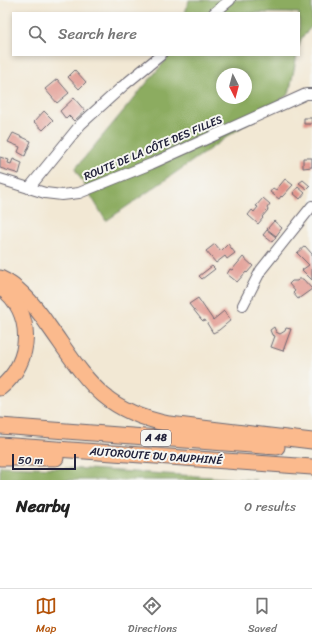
<!DOCTYPE html>
<html lang="en">
<head>
<meta charset="utf-8">
<style>
  :root { --surface:#fff; --page:#f2f2f2; --text:#222; --muted:#767676; --line:#e0e0e0; --accent:#b45309 }
  body { margin:0; font-family:Sriracha,sans-serif; background:var(--page); color:var(--text) }
  .compass { position:absolute; left:216px; top:68px; width:36px; height:36px; border-radius:50%; background:var(--surface); box-shadow:0 2px 6px #0003; rotate:174deg }
  .scale { position:absolute; left:12px; bottom:10px; width:64px; box-sizing:border-box; padding-left:4px; border:2px solid #22223b; border-top:0; font-size:11px; line-height:14px; white-space:nowrap; color:#22223b; -webkit-text-stroke:3px #f6f6f2; paint-order:stroke }
  .list { margin:0; padding:0; list-style:none }
  h2 { display:flex; justify-content:space-between; align-items:center; height:52px; margin:0; padding:0 16px; font-size:17px }
  h2 small { font-size:13px; font-weight:400; color:var(--muted) }
  .icon { flex:none; width:22px; height:22px; fill:none; stroke:currentColor; stroke-width:2; stroke-linecap:round; stroke-linejoin:round }
  .map { position:relative; flex:none; width:312px; height:480px; overflow:hidden }
  .search { position:absolute; background:var(--surface); box-shadow:0 2px 6px #0003; left:12px; right:12px; top:12px; height:44px; display:flex; align-items:center; gap:10px; box-sizing:border-box; padding:0 14px; border-radius:0px; color:var(--muted); font-size:15px }
  .sheet { height:108px; background:var(--surface) }
  nav { display:flex; justify-content:space-around; align-items:center; box-sizing:border-box; height:56px; border-top:1px solid var(--line); background:var(--surface); font-size:11px; color:var(--muted) }
  nav a { display:grid; justify-items:center; gap:2px }
  nav .on { color:var(--accent) }
  .map>svg:first-child { display:block }
</style>
</head>
<body>
<div class="map">
<svg width="312" height="480" viewBox="0 0 312 480">
  <rect width="100%" height="100%" fill="#f6f6f2"/>
  <filter id="ink" filterUnits="userSpaceOnUse"><feTurbulence type="fractalNoise" baseFrequency=".025" numOctaves="2"/><feDisplacementMap in="SourceGraphic" scale="8" xChannelSelector="R" yChannelSelector="G"/><feConvolveMatrix kernelMatrix="1 2 1 2 8 2 1 2 1" color-interpolation-filters="sRGB"/></filter>
  <filter id="wash" filterUnits="userSpaceOnUse"><feTurbulence type="fractalNoise" baseFrequency=".012" numOctaves="4" result="noise"/><feDisplacementMap in="SourceGraphic" scale="16" xChannelSelector="R" yChannelSelector="G"/><feGaussianBlur stdDeviation="0.9" result="paint"/><feColorMatrix in="noise" values="0 0 0 0 0 0 0 0 0 0 0 0 0 0 0 0 0 1.4 0 .05"/><feComposite in="paint" operator="in"/></filter>
  <g filter="url(#wash)">
    <rect width="100%" height="100%" fill="#f2e8d4"/>
    <g fill="#8cac60" stroke="#57674e" fill-rule="evenodd">
      <path d="M189,0H312V26L301,39L299,47V13H185Z"/>
      <path d="M170,55H297L289,94L106,221L75,169ZM222,74H246V98H222Z"/>
      <path d="M0,466L88,469L257,480H0Z"/>
    </g>
    <g id="blocks">
      <g fill="#e1948b">
        <path d="M75,70L86,82L79,89L68,77Z"/>
        <path d="M57,79L69,93L57,103L45,89Z"/>
        <path d="M74,98L85,111L74,121L69,116L66,119L60,111Z"/>
        <path d="M44,111L53,120L43,130L34,122Z"/>
        <path d="M304,118H312L311,124H304Z"/>
        <path d="M13,133L31,141L25,156L18,152L20,147L8,142Z"/>
        <path d="M0,157L9,160L8,163L11,164L13,159L22,163L19,174L0,168Z"/>
        <path d="M303,158H312V167L303,168Z"/>
        <path d="M285,179L293,185L282,197L281,196L279,199L270,192L273,188L276,190Z"/>
        <path d="M303,180L310,186L307,189L299,183Z"/>
        <path d="M298,187L305,193L300,199L293,193Z"/>
        <path d="M263,198L270,204L267,208L268,210L262,217L263,218L258,224L248,215L252,210L254,212L258,207L256,206Z"/>
        <path d="M274,221L282,228L276,236L267,229Z"/>
        <path d="M267,230L276,237L272,242L263,235Z"/>
        <path d="M215,244L221,251L228,244L235,253L227,259L225,256L216,263L206,251Z"/>
        <path d="M305,246L312,254V280L302,270L309,265L297,253Z"/>
        <path d="M243,257L253,266L247,273L246,272L237,282L227,274L230,269L232,270Z"/>
        <path d="M212,266L215,269L202,279L199,276Z"/>
        <path d="M299,279H303L312,289L298,299L293,293L295,291L289,284L292,281H297Z"/>
        <path d="M198,298L213,320L224,311L231,320L219,330L213,333L205,320L203,321L201,319L189,304Z"/>
        <path d="M274,327L276,332L280,334L285,331L286,328L291,329L283,351L271,347L275,336L272,335L270,330Z"/>
      </g>
    </g>
  </g>
  <g filter="url(#ink)">
    <use href="#blocks" fill-opacity="0" stroke="#6b6771" stroke-width="1"/>
    <g fill="none" stroke-linecap="round" stroke-linejoin="round">
      <defs>
        <g id="minor">
          <path d="M214,13L230,0"/>
          <path d="M0,179L45,193L62,195L79,193L151,164L306,94H312"/>
          <path d="M29,188L81,124L123,86L161,55"/>
          <path d="M243,305L261,270L312,206"/>
        </g>
        <g id="highway">
          <path d="M0,278C20,287 36,307 48,325C86,378 100,410 169,424L312,441"/>
          <path d="M0,287C35,311 33,363 0,388"/>
          <path d="M0,426L277,447"/>
          <path d="M0,445L312,467"/>
          <path d="M0,458H56"/>
        </g>
      </defs>
      <use href="#minor" stroke="#6b6771" stroke-width="12"/>
      <use href="#highway" stroke="#6b6771" stroke-width="17"/>
      <use href="#minor" stroke="#fff" stroke-width="10"/>
      <use href="#highway" stroke="#fbba8d" stroke-width="15"/>
    </g>
  </g>
  <g text-anchor="middle" dominant-baseline="central" stroke-width="4" stroke-linejoin="round" paint-order="stroke">
    <rect fill="#f6f6f2" stroke="#626272" stroke-width="1" x="141" y="430" width="30" height="16" rx="3"/>
    <g font-size="10" font-weight="bold" fill="#22223b">
      <text x="156" y="438">A 48</text>
    </g>
    <g font-size="11" fill="#22223b" stroke="#f6f6f2">
      <text transform="translate(153 148) rotate(-23)">ROUTE DE LA CÔTE DES FILLES</text>
      <text transform="translate(156 456) rotate(4)">AUTOROUTE DU DAUPHINÉ</text>
    </g>
  </g>
</svg>
<svg class="compass" viewBox="-18 -18 36 36"><path d="M0-13l5 13h-10z" fill="#e53935"/><path d="M0 13l5-13h-10z" fill="#767676"/></svg>
<div class="scale">50 m</div>
<div class="search"><svg class="icon" aria-label="search" viewBox="0 0 24 24"><circle cx="10" cy="10" r="6"/><path d="M15 15l6 6"/></svg>Search here</div>
</div>
<section class="sheet">
<h2>Nearby<small>0 results</small></h2>
<ul class="list">
</ul>
</section>
<nav>
<a class="on"><svg class="icon" aria-label="map" viewBox="0 0 24 24"><path d="M3 6l6-2 6 2 6-2v14l-6 2-6-2-6 2zM9 4v14M15 6v14"/></svg>Map</a>
<a><svg class="icon" aria-label="directions" viewBox="0 0 24 24"><path d="M12 3l9 9-9 9-9-9zM9 14v-3h6M13 9l2 2-2 2"/></svg>Directions</a>
<a><svg class="icon" aria-label="saved" viewBox="0 0 24 24"><path d="M7 4h10v16l-5-4-5 4z"/></svg>Saved</a>
</nav>
</body>
</html>
